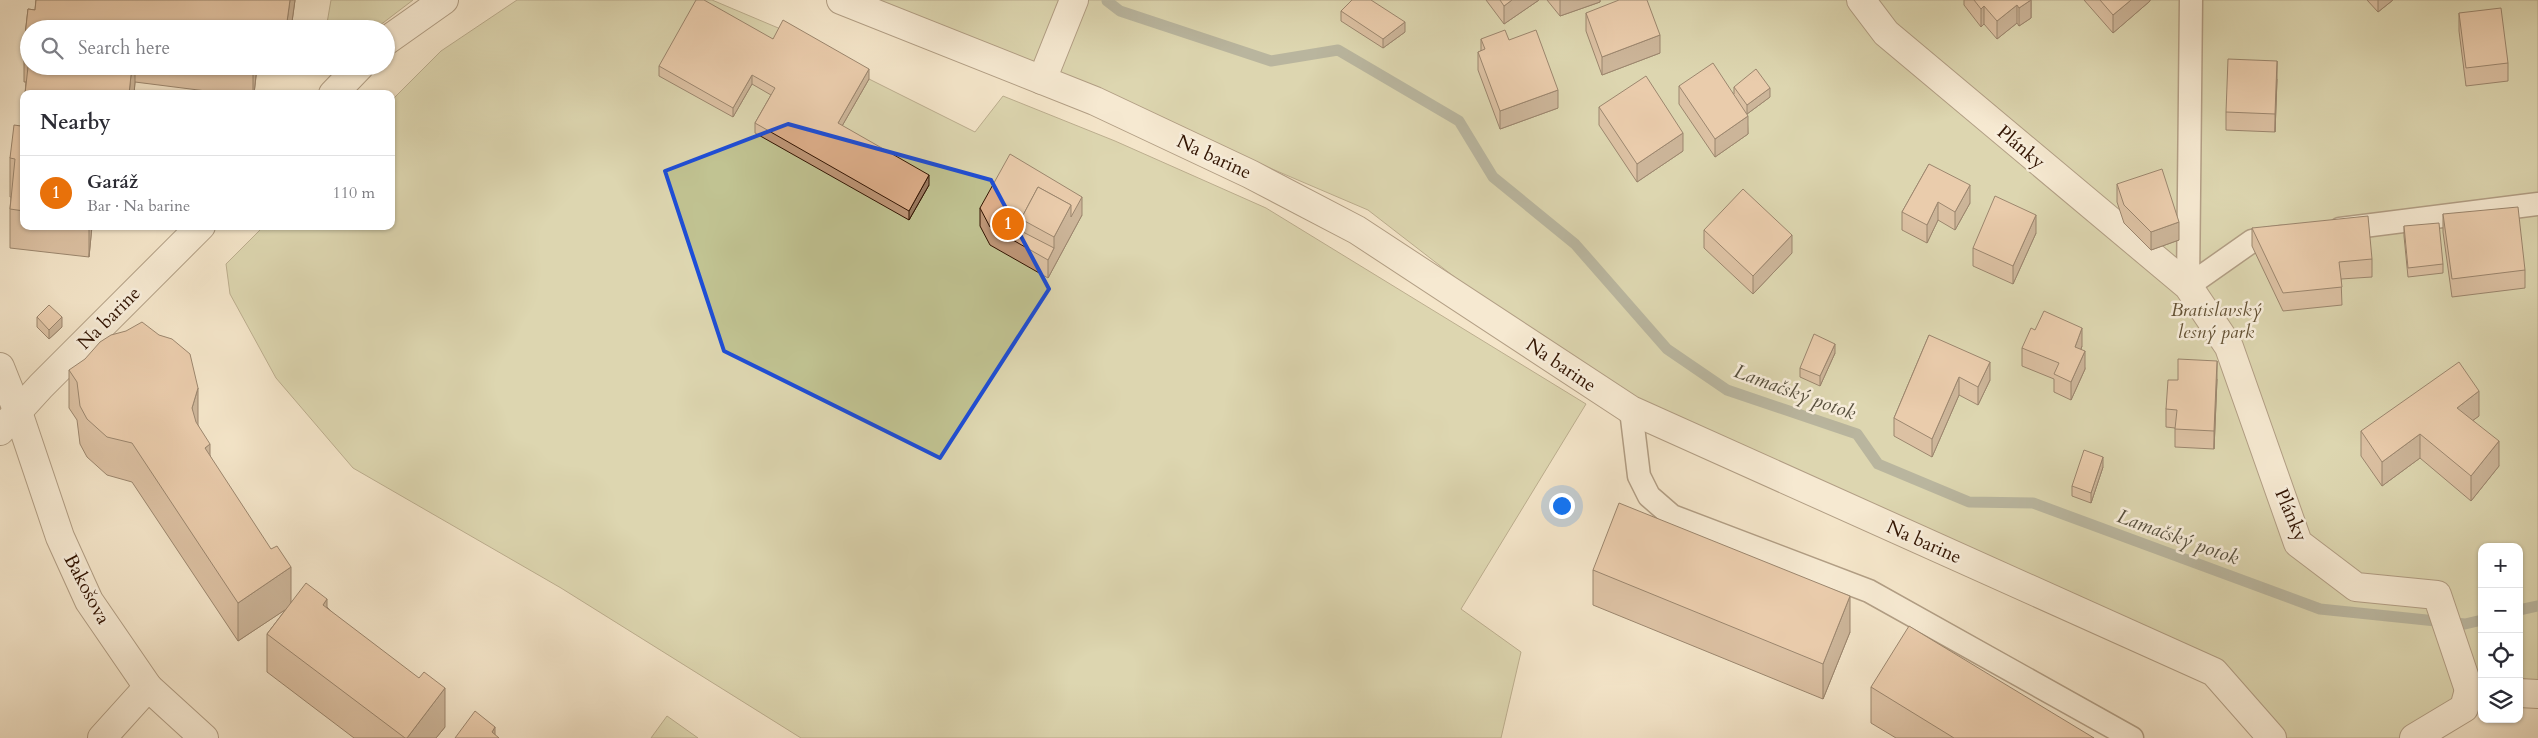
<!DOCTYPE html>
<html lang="en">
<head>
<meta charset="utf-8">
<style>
  :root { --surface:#fff; --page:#f2f2f3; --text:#2b2b33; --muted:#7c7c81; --line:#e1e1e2; --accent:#0f766e }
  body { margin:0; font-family:Cardo,serif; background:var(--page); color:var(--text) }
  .controls { position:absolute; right:15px; bottom:15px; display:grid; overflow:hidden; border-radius:10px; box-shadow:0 1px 4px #0004 }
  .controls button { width:45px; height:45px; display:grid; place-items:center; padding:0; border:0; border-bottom:1px solid var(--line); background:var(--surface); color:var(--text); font:25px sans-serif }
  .you { position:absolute; left:1561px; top:505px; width:18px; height:18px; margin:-12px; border:4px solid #fff; border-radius:50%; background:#1a73e8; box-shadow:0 0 0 8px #1a73e833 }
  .badge { display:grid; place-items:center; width:32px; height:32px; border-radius:50%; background:var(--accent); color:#fff; font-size:16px; font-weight:700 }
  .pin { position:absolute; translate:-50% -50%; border:2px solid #fff; box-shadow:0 1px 5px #0006 }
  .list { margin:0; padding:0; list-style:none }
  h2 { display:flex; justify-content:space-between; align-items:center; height:65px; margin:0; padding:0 20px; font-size:21px }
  h2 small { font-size:16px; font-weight:400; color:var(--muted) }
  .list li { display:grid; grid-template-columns:32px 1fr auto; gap:15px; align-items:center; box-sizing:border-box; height:75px; padding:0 20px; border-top:1px solid var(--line) }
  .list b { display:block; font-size:19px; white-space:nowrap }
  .list p { margin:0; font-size:16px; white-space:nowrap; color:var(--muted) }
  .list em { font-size:16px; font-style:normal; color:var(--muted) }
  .icon { flex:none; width:28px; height:28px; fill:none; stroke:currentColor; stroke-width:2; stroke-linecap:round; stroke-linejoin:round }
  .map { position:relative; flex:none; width:2538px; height:738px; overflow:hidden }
  .search { position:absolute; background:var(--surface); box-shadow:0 1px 4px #0004; left:20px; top:20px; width:375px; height:55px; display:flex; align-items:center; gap:12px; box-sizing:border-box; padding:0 18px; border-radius:28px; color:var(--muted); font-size:19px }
  .panel { position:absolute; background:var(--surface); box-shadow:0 1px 4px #0004; left:20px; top:90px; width:375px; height:140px; border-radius:10px }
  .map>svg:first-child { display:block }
</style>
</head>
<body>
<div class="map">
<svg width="2538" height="738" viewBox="0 0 2538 738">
  <rect width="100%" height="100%" fill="#f4e5c9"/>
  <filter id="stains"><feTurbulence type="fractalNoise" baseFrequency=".004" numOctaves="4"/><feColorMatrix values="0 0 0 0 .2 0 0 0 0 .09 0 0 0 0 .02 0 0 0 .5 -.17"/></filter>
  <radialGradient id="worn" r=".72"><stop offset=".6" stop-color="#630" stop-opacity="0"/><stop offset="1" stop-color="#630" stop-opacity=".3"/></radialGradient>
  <g fill="#c1c392" stroke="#796b4a">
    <path d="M331,0H413L375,29H326Z"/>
    <path d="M517,0H712L783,30L869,79L975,132L1003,96L1115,141L1266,208L1586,404L1461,609L1521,652L1501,738H801L561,588L353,468L276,378L230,294L226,264L264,226H391V101L441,51Z"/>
    <path d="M877,0H2538V694L2519,693V547H2482V690L2414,738H2272L2214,672L1607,395L1368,210Z"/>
    <path d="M667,716L698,738H651Z"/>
  </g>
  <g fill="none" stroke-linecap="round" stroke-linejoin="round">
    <g stroke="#727b6a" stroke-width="11">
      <path d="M1107,1L1120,11L1271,61L1338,50L1459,121L1493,177L1575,244L1667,349L1727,390L1857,434L1878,464L1969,502L2033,503L2320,609L2465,624L2482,620"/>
      <path d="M2519,610L2538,606"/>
    </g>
    <defs>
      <g id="service">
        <path d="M2191,0L2188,286L2252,241L2283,237"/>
        <path d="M2340,229L2538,204"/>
        <path d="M1631,410L1639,476L1649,496L1672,516L1869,591L2132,738"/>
      </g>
      <g id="minor">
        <path d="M841,0L1095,101L1250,174L1357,230L1631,410L2214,672L2272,738"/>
        <path d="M1861,0L1886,33L2188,286L2229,347L2298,543L2356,587L2437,595L2469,690"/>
        <path d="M386,41L444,0"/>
        <path d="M1042,80L1074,0"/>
        <path d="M333,94L360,66"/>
        <path d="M0,367L18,412L60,537L89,601L148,687L204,738"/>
        <path d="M0,431L41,386L201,226"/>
        <path d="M2519,693L2538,694"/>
        <path d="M102,738L148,687"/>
        <path d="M2414,738L2464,708L2469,690H2482"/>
      </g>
    </defs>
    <use href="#service" stroke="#624833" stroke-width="25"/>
    <use href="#minor" stroke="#624833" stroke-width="30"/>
    <use href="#service" stroke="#f8eedc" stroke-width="22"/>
    <use href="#minor" stroke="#f8eedc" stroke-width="28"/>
  </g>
  <g fill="#be9677" stroke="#311301">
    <path d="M36,0H295L291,29H29V66H286V71L257,68L254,94H230L135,82L134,94H25L26,82H24V44L28,9L35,10Z"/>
    <path d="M1486,0H1539L1504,24Z"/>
    <path d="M1547,0H1600V2L1560,16Z"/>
    <path d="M1964,0H2031V18L2019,26L2017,23L1997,39L1984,24L1981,27L1964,5Z"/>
    <path d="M2084,0H2150V1L2113,33Z"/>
    <path d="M2367,0H2393L2378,12Z"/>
    <path d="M1341,11L1405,32L1383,48L1341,21Z"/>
    <path d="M1586,13L1660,53L1602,75L1586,31Z"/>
    <path d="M2459,13L2508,63V81L2466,86L2459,31Z"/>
    <path d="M773,39L869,79L842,126L929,185L909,220L755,133V123L771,95L752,84L733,117L659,76V66Z"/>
    <path d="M1481,39L1558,108L1500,129L1478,70V52L1481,51Z"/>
    <path d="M2277,79L2275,132L2226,130V112Z"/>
    <path d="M1679,86L1734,94V87L1770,97L1747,114L1748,134L1715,157L1679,104Z"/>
    <path d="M24,102V226H92L89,257L10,248V209L11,197H10V158L21,126Z"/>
    <path d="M1599,107L1683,151L1637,182L1599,125Z"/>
    <path d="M1929,164L1970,203L1955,230L1938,220L1927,243L1902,230V212Z"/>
    <path d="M2117,184L2179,240L2151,250L2124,223L2117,202Z"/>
    <path d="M980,208L1082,215L1048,278L990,245L980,226Z"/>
    <path d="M2443,214L2525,270V288L2452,297L2443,232Z"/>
    <path d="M2404,226L2443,264V273L2408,277L2404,236Z"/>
    <path d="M2252,228L2372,259V277L2341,279L2342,305L2283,311L2252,246Z"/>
    <path d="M1704,230L1792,253L1753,294L1704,248Z"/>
    <path d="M2036,233L2013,284L1973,266V248Z"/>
    <path d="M37,317L62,327L49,339L37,327Z"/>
    <path d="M1929,335L1990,380L1978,405L1959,395L1932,457L1894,436V418Z"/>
    <path d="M2082,346L2081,349L2085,369L2071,400L2054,392V379L2022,366V348Z"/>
    <path d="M1835,353L1820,386L1800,377V368Z"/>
    <path d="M69,370L198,425L210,456L291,602L327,607L445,727L436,738H354L267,672V634L286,609L238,641L132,482L107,475L87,457L80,444L77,420L69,408Z"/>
    <path d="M2217,379L2214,449L2175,447V428L2166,427V409L2178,380Z"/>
    <path d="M2479,416L2473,420L2499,466L2471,501L2420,458L2382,486L2361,456V431Z"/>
    <path d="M2103,467L2091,503L2072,496V486Z"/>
    <path d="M1593,570L1850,632L1823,699L1593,605Z"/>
    <path d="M1871,687L2094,738H1896L1871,723Z"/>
  </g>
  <g fill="#9b7a61" stroke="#311301">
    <path d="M290,0H295L291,29H286Z"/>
    <path d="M1512,0H1539L1504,24V6Z"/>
    <path d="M1560,0H1600V2L1560,16Z"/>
    <path d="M2031,0V18L2019,26V8Z"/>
    <path d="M2131,0H2150V1L2113,33V15Z"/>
    <path d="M2378,0H2393L2378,12Z"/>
    <path d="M2017,5V23L1997,39V21Z"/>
    <path d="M1984,6V24L1981,27V9Z"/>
    <path d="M1405,22V32L1383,48V39Z"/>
    <path d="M1660,35V53L1602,75V57Z"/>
    <path d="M2277,61V79L2275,132V114Z"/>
    <path d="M132,66H135V82L134,94H129Z"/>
    <path d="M253,66H257L254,94H253Z"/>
    <path d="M869,69V79L838,133V123Z"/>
    <path d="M752,75V84L733,117V108Z"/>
    <path d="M1770,88V97L1747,114V105Z"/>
    <path d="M1558,90V108L1500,129V111Z"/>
    <path d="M1748,116V134L1715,157V139Z"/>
    <path d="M1683,133V151L1637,182V164Z"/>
    <path d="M929,175V185L909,220V211Z"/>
    <path d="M1970,185V203L1955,230V212Z"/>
    <path d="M1082,197V215L1048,278V260L1054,248V237L1071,205Z"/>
    <path d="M1938,202V220L1927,243V225Z"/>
    <path d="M2036,215V233L2013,284V266Z"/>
    <path d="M2179,222V240L2151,250V232Z"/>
    <path d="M89,226H92L89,257Z"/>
    <path d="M1792,235V253L1753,294V276Z"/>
    <path d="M62,317V327L49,339V330Z"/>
    <path d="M2082,328V346L2075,365V347Z"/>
    <path d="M1835,344V353L1820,386V376Z"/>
    <path d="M2085,351V369L2071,400V382Z"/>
    <path d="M2217,361V379L2214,449V431Z"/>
    <path d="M1990,362V380L1978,405V387Z"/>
    <path d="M1959,377V395L1932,457V439Z"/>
    <path d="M198,388V426L192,447V408Z"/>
    <path d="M2479,391V416L2457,432V408Z"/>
    <path d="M2420,434V458L2382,486V462Z"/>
    <path d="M2499,441V466L2471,501V476Z"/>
    <path d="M210,444V482L205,448Z"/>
    <path d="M2103,457V467L2091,503V493Z"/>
    <path d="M291,567V606L238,641V603Z"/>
    <path d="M1850,596V632L1823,699V664Z"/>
    <path d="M327,599V637L323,605Z"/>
    <path d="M445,688V727L436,738H407Z"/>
    <path d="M495,727V738L492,732Z"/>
  </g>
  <g fill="#ddae8a" stroke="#311301">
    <path d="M36,0H290L286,29H29V44H24L28,9L35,10Z"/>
    <path d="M696,0H704L773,39L783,20L869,69L838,123L929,175L909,211L755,123L775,88L752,75L733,108L659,66Z"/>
    <path d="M1352,0H1371L1405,22L1383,39L1341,11Z"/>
    <path d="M1500,0H1512L1504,6Z"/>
    <path d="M1619,0H1647L1660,35L1602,57L1586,13Z"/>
    <path d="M1974,0H2031L2019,8L2017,5L1997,21L1984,6L1981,9Z"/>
    <path d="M2100,0H2131L2113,15Z"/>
    <path d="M2501,8L2508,63L2466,68L2459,13Z"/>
    <path d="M1505,30L1509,40L1536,30L1558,90L1500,111L1478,52L1485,49L1481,39Z"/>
    <path d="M29,58V66H132L129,94H25Z"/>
    <path d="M2228,59L2277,61L2275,114L2226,112Z"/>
    <path d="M1713,63L1748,116L1715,139L1679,86Z"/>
    <path d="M1756,69L1770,88L1747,105L1734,87Z"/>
    <path d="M1646,76L1683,133L1637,164L1599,107Z"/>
    <path d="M24,102V211L10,209L15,159L10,158L14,125L21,126Z"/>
    <path d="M1010,154L1082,197L1071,217V205L1038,187L1021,219V231L1054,248L1048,260L990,227L980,208Z"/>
    <path d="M1929,164L1970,185L1955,212L1938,202L1927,225L1902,212Z"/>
    <path d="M2162,169L2179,222L2151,232L2124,205L2117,184Z"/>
    <path d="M1038,187L1071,205L1054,237L1021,219Z"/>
    <path d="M1743,189L1792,235L1753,276L1704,230Z"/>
    <path d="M1995,196L2036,215L2013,266L1973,248Z"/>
    <path d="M2518,207L2525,270L2452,279L2443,214Z"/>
    <path d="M2368,216L2372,259L2339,262L2342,287L2283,293L2252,228Z"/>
    <path d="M2439,223L2443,264L2408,268L2404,226Z"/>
    <path d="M49,305L62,317L49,330L37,317Z"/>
    <path d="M2044,311L2082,328L2075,347L2085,351L2071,382L2054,374L2059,363L2022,348L2031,328L2035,330Z"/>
    <path d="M142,322L159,335L172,339L190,354L198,388L192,408L196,422L210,444L205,448L271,549L277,546L291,567L238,603L132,443L107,437L87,419L80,406L77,382L69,370L85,359L100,342L111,335L126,331Z"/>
    <path d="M1814,334L1835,344L1820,376L1800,368Z"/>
    <path d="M1929,335L1990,362L1978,387L1959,377L1932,439L1894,418Z"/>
    <path d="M2178,359L2217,361L2214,431L2175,429L2177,410L2166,409L2168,380H2178Z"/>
    <path d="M2459,362L2479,391L2457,408L2499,441L2471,476L2420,434L2382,462L2361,431Z"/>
    <path d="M2084,450L2103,457L2091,493L2072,486Z"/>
    <path d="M1619,503L1850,596L1823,664L1593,570Z"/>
    <path d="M306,583L327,599L323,605L419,678L424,672L445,688L407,738H405L267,634Z"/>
    <path d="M1909,626L2094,738H1954L1871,687Z"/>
    <path d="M475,711L495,727L492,732L499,738H455Z"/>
  </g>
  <path d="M0 0H2538V738H0ZM788,124L991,180L1049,289L940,458L724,351L665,171Z" fill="#f4e5c9" fill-opacity=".55" fill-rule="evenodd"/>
  <path fill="none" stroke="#1d4ed8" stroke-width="4" stroke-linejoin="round" d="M788,124L991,180L1049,289L940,458L724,351L665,171Z"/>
  <g text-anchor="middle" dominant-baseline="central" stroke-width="5" stroke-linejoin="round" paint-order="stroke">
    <g font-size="19" fill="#311301" stroke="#f8eedc">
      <text transform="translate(2021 147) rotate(40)">Plánky</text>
      <text transform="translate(1214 157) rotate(25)">Na barine</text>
      <text transform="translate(109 318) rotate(-45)">Na barine</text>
      <text transform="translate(1561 365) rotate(34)">Na barine</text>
      <text transform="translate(2291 515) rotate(67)">Plánky</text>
      <text transform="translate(1924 542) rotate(24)">Na barine</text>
      <text transform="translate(87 589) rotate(62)">Bakošova</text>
    </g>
    <g font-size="19" font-style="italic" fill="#635134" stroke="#f8eedc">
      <text x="2216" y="310">Bratislavský<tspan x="2216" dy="22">lesný park</tspan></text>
    </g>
    <g font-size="20" font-style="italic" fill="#57503e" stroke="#f8eedc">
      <text transform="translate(1795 392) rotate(20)">Lamačský potok</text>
      <text transform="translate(2178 537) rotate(20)">Lamačský potok</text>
    </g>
  </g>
  <rect width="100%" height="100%" filter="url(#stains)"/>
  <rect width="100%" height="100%" fill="url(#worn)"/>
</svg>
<div class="controls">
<button>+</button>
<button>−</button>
<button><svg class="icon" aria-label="locate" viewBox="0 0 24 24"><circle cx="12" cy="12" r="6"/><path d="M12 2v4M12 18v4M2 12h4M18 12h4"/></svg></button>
<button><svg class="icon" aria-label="layers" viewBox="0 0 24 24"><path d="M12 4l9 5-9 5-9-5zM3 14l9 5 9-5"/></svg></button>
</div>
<div class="you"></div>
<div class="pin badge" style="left:1008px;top:224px;background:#e8710a">1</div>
<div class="search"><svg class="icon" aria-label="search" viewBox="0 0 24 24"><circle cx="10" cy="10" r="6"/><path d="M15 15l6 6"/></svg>Search here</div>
<section class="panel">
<h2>Nearby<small></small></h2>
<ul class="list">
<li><span class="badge" style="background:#e8710a">1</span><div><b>Garáž</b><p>Bar · Na barine</p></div><em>110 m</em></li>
</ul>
</section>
</div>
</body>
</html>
